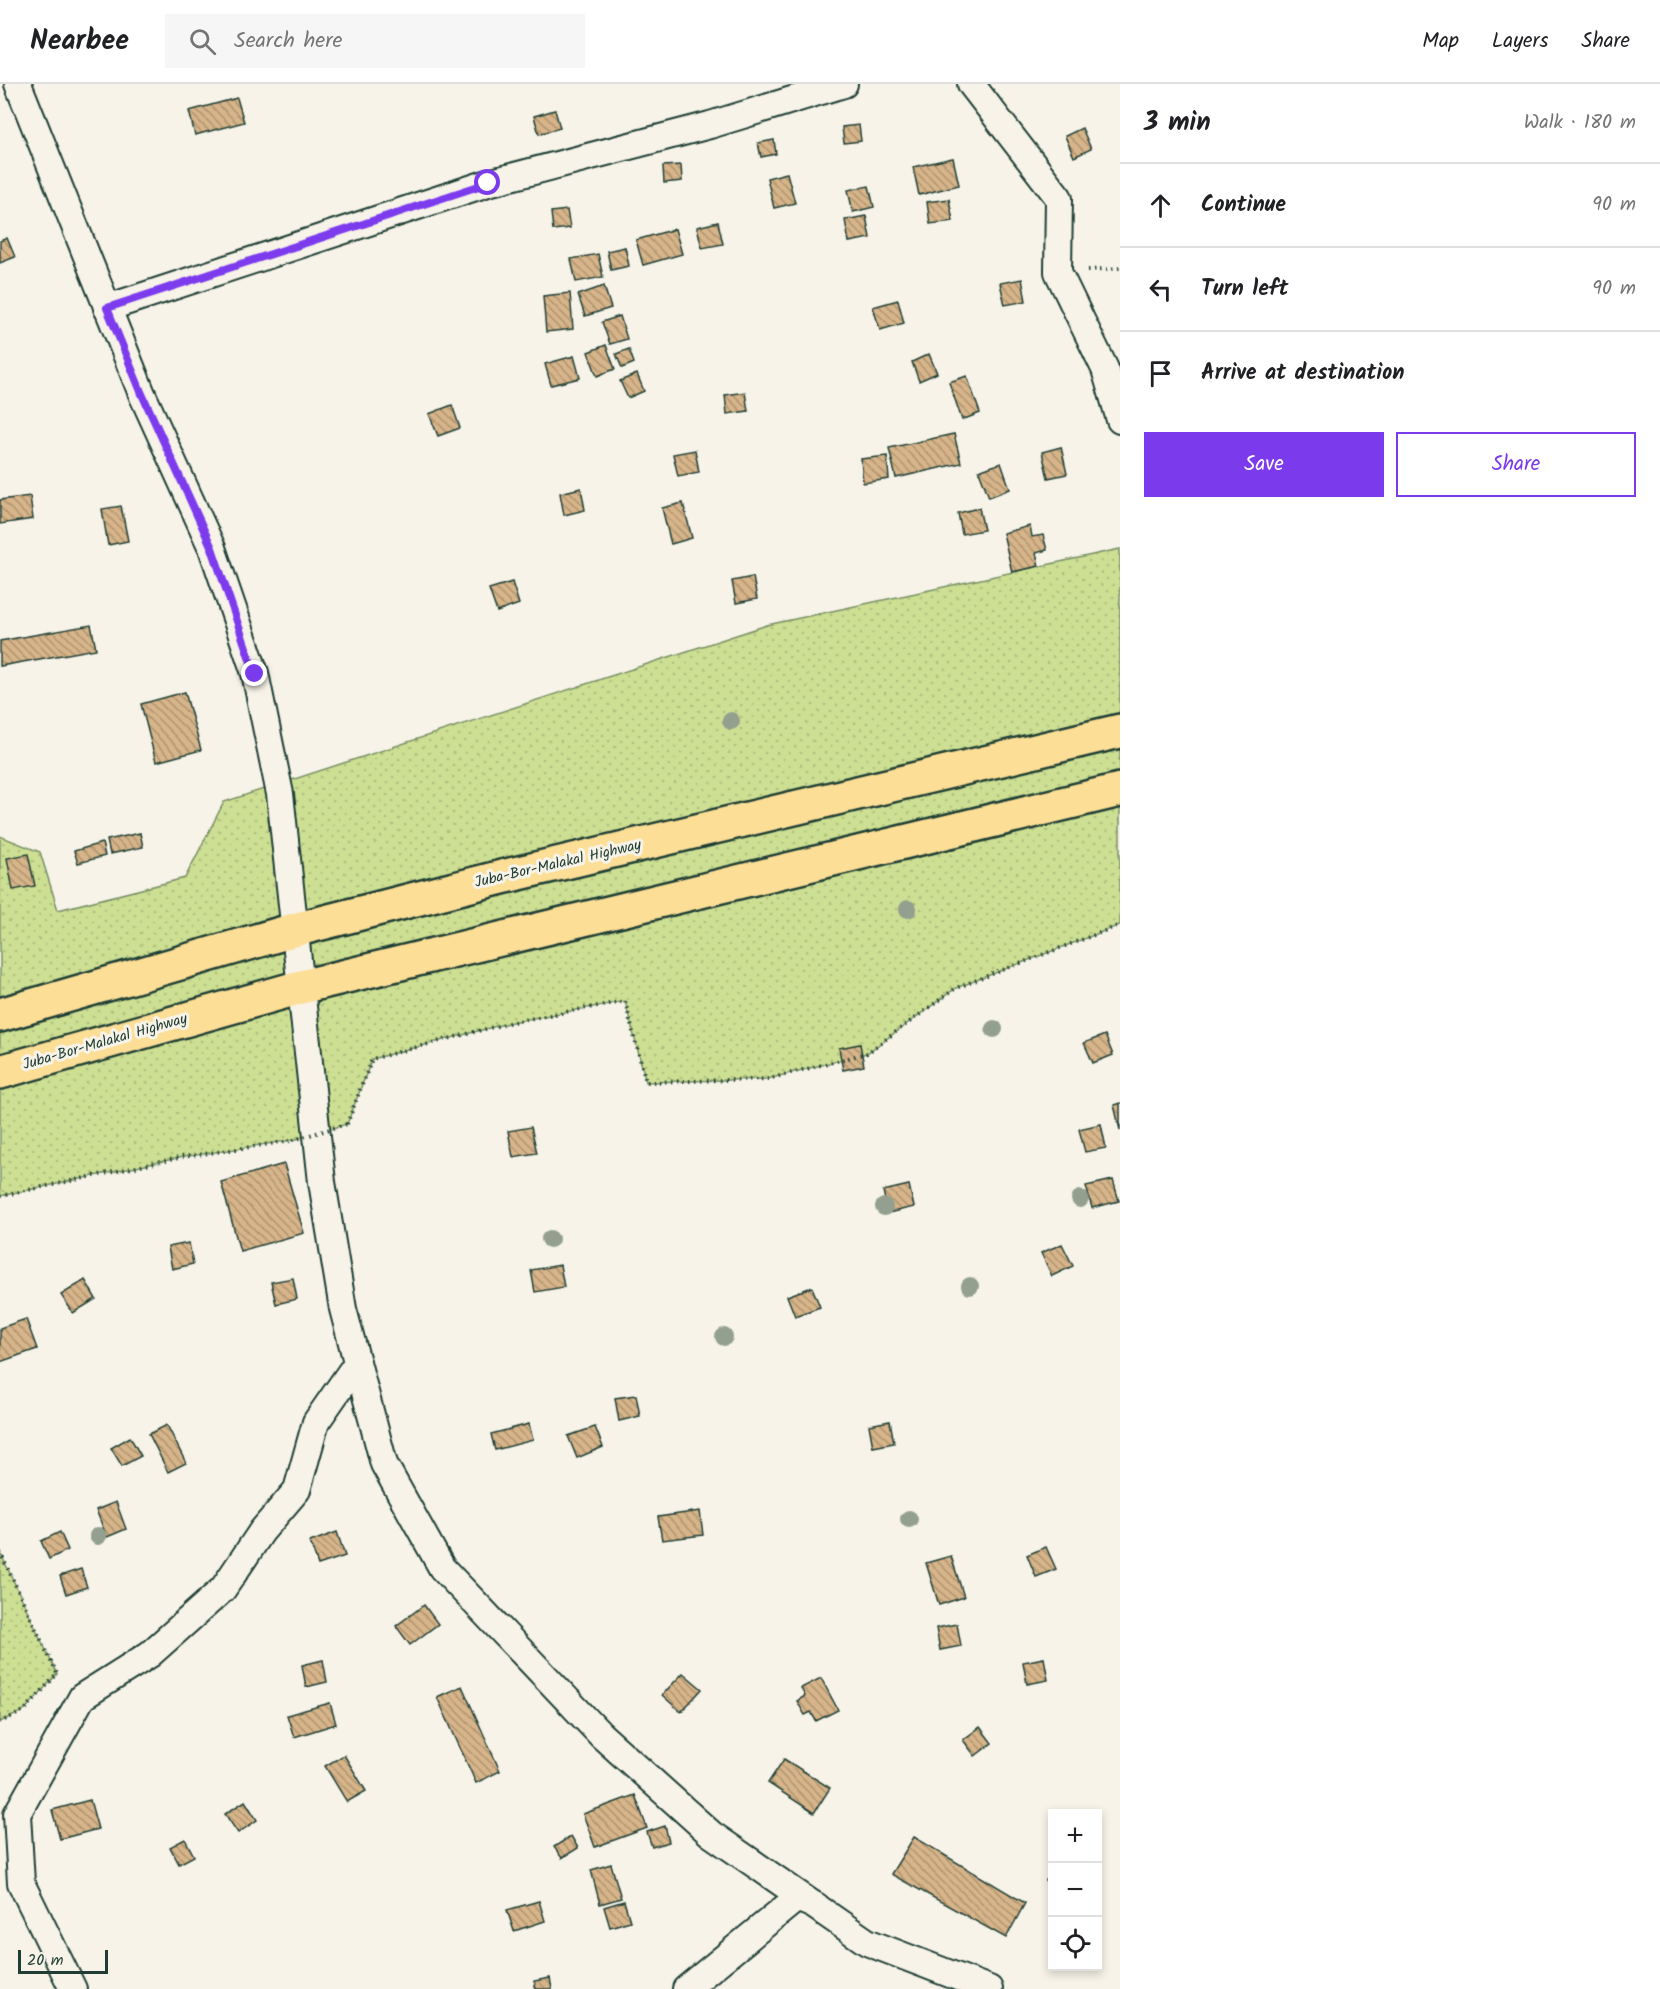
<!DOCTYPE html>
<html lang="en">
<head>
<meta charset="utf-8">
<style>
  :root { --surface:#fff; --page:#f6f6f6; --text:#202124; --muted:#757577; --line:#e0e0e0; --accent:#7c3aed }
  body { margin:0; font-family:Kalam,sans-serif; background:var(--page); color:var(--text) }
  .controls { position:absolute; right:18px; bottom:18px; display:grid; overflow:hidden; border-radius:0px; box-shadow:0 3px 9px #0003 }
  .controls button { width:54px; height:54px; display:grid; place-items:center; padding:0; border:0; border-bottom:2px solid var(--line); background:var(--surface); color:var(--text); font:30px sans-serif }
  .scale { position:absolute; left:18px; bottom:15px; width:90px; box-sizing:border-box; padding-left:6px; border:3px solid #1f3d34; border-top:0; font-size:16px; line-height:21px; white-space:nowrap; color:#1f3d34; -webkit-text-stroke:4px #f7f3e8; paint-order:stroke }
  .stop { position:absolute; width:18px; height:18px; margin:-14px; border:4px solid #7c3aed; border-radius:50%; background:#fff }
  .stop.end { background:#7c3aed; border-color:#fff; box-shadow:0 2px 6px #0008 }
  .list { margin:0; padding:0; list-style:none }
  h2 { display:flex; justify-content:space-between; align-items:center; height:78px; margin:0; padding:0 24px; font-size:26px }
  h2 small { font-size:20px; font-weight:400; color:var(--muted) }
  .list li { display:grid; grid-template-columns:39px 1fr auto; gap:18px; align-items:center; box-sizing:border-box; height:84px; padding:0 24px; border-top:2px solid var(--line) }
  .list b { display:block; font-size:22px; white-space:nowrap }
  .list em { font-size:20px; font-style:normal; color:var(--muted) }
  .actions { display:flex; gap:12px; padding:18px 24px }
  .actions a { flex:1; padding:14px 0; border:2px solid var(--accent); border-radius:0px; text-align:center; font-size:21px; color:var(--accent) }
  .actions .main { background:var(--accent); color:#fff }
  .icon { flex:none; width:33px; height:33px; fill:none; stroke:currentColor; stroke-width:2; stroke-linecap:round; stroke-linejoin:round }
  .map { position:relative; flex:none; width:1120px; height:1905px; overflow:hidden }
  header { display:flex; align-items:center; gap:36px; box-sizing:border-box; height:84px; padding:0 30px; background:var(--surface); border-bottom:2px solid var(--line) }
  header strong { font-size:28px }
  nav { display:flex; gap:33px; margin-inline-start:auto; font-size:21px }
  .search { width:420px; height:54px; background:var(--page); display:flex; align-items:center; gap:15px; box-sizing:border-box; padding:0 21px; border-radius:0px; color:var(--muted); font-size:22px }
  main { display:flex }
  aside { flex:1; background:var(--surface) }
  .map>svg:first-child { display:block }
</style>
</head>
<body>
<header>
<strong>Nearbee</strong>
<div class="search"><svg class="icon" aria-label="search" viewBox="0 0 24 24"><circle cx="10" cy="10" r="6"/><path d="M15 15l6 6"/></svg>Search here</div>
<nav><a>Map</a><a>Layers</a><a>Share</a></nav>
</header>
<main>
<div class="map">
<svg width="1120" height="1905" viewBox="0 0 1120 1905">
  <defs>
    <pattern id="grass-dots" width="8" height="8" patternUnits="userSpaceOnUse" patternTransform="scale(1.5)"><rect width="8" height="8" fill="#cddf93"/><path d="M2 2h.1M6 6h.1" fill="none" stroke="#b0c07f" stroke-width="1.8" stroke-linecap="round"/></pattern>
    <pattern id="building-back-hatch" width="6" height="6" patternUnits="userSpaceOnUse" patternTransform="scale(1.5)"><rect width="6" height="6" fill="#d7b489"/><path d="M-1 5l2 2M0 0l6 6M5-1l2 2" fill="none" stroke="#ae9471"/></pattern>
  </defs>
  <rect width="100%" height="100%" fill="#f7f3e8"/>
  <filter id="ink" filterUnits="userSpaceOnUse"><feTurbulence type="fractalNoise" baseFrequency=".0167" numOctaves="2"/><feDisplacementMap in="SourceGraphic" scale="12" xChannelSelector="R" yChannelSelector="G"/><feConvolveMatrix kernelMatrix="1 2 1 2 8 2 1 2 1" color-interpolation-filters="sRGB"/></filter>
  <g filter="url(#ink)">
    <g fill="url(#grass-dots)" stroke="#768e64" stroke-width="1.5">
      <path d="M1120,465V841L956,904L867,969L768,995L646,998L625,917L512,938L372,975L347,1040L293,1056L183,1073L0,1112V752L40,768L58,826L185,794L224,718L767,541Z"/>
      <path d="M0,1468L57,1590L24,1627L0,1638Z"/>
    </g>
    <g fill="url(#building-back-hatch)" stroke="#1f3d34" stroke-width="1.5">
      <path d="M237,14L244,38L195,51L189,27Z"/>
      <path d="M555,26L560,44L539,50L534,32Z"/>
      <path d="M859,41L861,57L844,59L842,43Z"/>
      <path d="M1082,44L1091,65L1074,73L1065,52Z"/>
      <path d="M774,56L776,70L761,73L758,59Z"/>
      <path d="M953,74L959,101L919,111L913,83Z"/>
      <path d="M681,81L682,97L664,99L663,82Z"/>
      <path d="M787,89L795,119L774,124L767,94Z"/>
      <path d="M869,102L874,123L853,128L848,106Z"/>
      <path d="M949,115L953,137L930,140L927,118Z"/>
      <path d="M567,126L570,144L553,146L551,128Z"/>
      <path d="M866,132L870,154L849,158L845,136Z"/>
      <path d="M718,138L723,160L702,164L697,143Z"/>
      <path d="M675,145L682,170L643,181L636,156Z"/>
      <path d="M7,154L15,173L0,179V157Z"/>
      <path d="M625,163L629,182L611,186L607,167Z"/>
      <path d="M598,170L603,193L576,198L571,175Z"/>
      <path d="M1022,195L1026,217L1005,221L1000,199Z"/>
      <path d="M604,202L611,224L585,232L578,211Z"/>
      <path d="M570,209L573,245L546,248L543,212Z"/>
      <path d="M898,216L904,239L880,246L873,223Z"/>
      <path d="M620,232L627,255L610,260L602,238Z"/>
      <path d="M606,261L615,285L597,292L588,268Z"/>
      <path d="M629,265L634,279L622,284L616,270Z"/>
      <path d="M929,270L937,289L919,297L912,278Z"/>
      <path d="M574,272L580,294L551,301L545,280Z"/>
      <path d="M637,290L644,307L628,314L620,297Z"/>
      <path d="M967,292L980,329L962,336L949,298Z"/>
      <path d="M745,308L748,327L727,330L725,311Z"/>
      <path d="M452,321L460,344L438,352L429,330Z"/>
      <path d="M954,350L961,379L896,394L889,364Z"/>
      <path d="M1061,363L1067,390L1048,394L1042,368Z"/>
      <path d="M695,366L699,388L678,392L673,370Z"/>
      <path d="M887,372L889,395L863,399L861,375Z"/>
      <path d="M1001,379L1010,405L989,413L979,387Z"/>
      <path d="M581,404L585,426L564,431L560,409Z"/>
      <path d="M30,412L33,435L0,440V416Z"/>
      <path d="M683,419L692,454L671,460L662,424Z"/>
      <path d="M121,422L128,457L108,461L102,425Z"/>
      <path d="M979,424L984,446L962,450L958,429Z"/>
      <path d="M1030,442L1032,453L1043,451L1047,466L1036,469L1039,482L1012,488L1003,449Z"/>
      <path d="M753,493L757,515L736,519L732,497Z"/>
      <path d="M512,498L519,520L497,528L489,505Z"/>
      <path d="M91,541L96,565L0,582V557Z"/>
      <path d="M185,608L201,666L156,678L141,620Z"/>
      <path d="M140,749L143,763L110,770L107,756Z"/>
      <path d="M102,759L105,772L78,779L74,767Z"/>
      <path d="M28,770L35,802L13,806L7,774Z"/>
      <path d="M1105,951L1113,971L1093,979L1084,959Z"/>
      <path d="M860,960L864,982L843,986L839,964Z"/>
      <path d="M1120,1019V1046L1114,1021Z"/>
      <path d="M1101,1040L1106,1064L1085,1068L1079,1045Z"/>
      <path d="M531,1043L537,1069L513,1073L508,1047Z"/>
      <path d="M284,1080L304,1149L240,1167L221,1098Z"/>
      <path d="M1113,1096L1119,1117L1092,1124L1086,1102Z"/>
      <path d="M909,1101L914,1123L888,1129L883,1107Z"/>
      <path d="M189,1159L193,1180L172,1185L168,1163Z"/>
      <path d="M1062,1160L1073,1182L1052,1192L1041,1169Z"/>
      <path d="M560,1181L564,1203L535,1208L531,1186Z"/>
      <path d="M293,1194L297,1215L276,1220L271,1198Z"/>
      <path d="M85,1196L96,1215L73,1229L61,1211Z"/>
      <path d="M812,1203L820,1223L795,1232L787,1212Z"/>
      <path d="M26,1235L37,1265L0,1278V1244Z"/>
      <path d="M636,1311L640,1332L619,1337L615,1314Z"/>
      <path d="M890,1337L894,1359L873,1363L869,1341Z"/>
      <path d="M529,1340L533,1356L495,1366L491,1350Z"/>
      <path d="M167,1341L186,1379L168,1388L149,1350Z"/>
      <path d="M595,1343L603,1363L577,1374L568,1352Z"/>
      <path d="M130,1353L141,1372L122,1382L111,1364Z"/>
      <path d="M116,1418L126,1445L107,1453L96,1426Z"/>
      <path d="M700,1427L703,1451L662,1456L658,1433Z"/>
      <path d="M60,1448L68,1466L49,1475L41,1457Z"/>
      <path d="M337,1448L345,1472L318,1481L310,1458Z"/>
      <path d="M1046,1463L1056,1485L1036,1493L1027,1471Z"/>
      <path d="M951,1472L964,1513L939,1521L926,1479Z"/>
      <path d="M81,1485L87,1503L66,1510L60,1492Z"/>
      <path d="M424,1521L438,1540L410,1561L396,1542Z"/>
      <path d="M957,1540L961,1562L940,1566L936,1544Z"/>
      <path d="M1044,1574L1048,1596L1027,1600L1023,1578Z"/>
      <path d="M323,1576L327,1598L306,1603L302,1581Z"/>
      <path d="M683,1589L702,1605L681,1628L662,1611Z"/>
      <path d="M821,1594L838,1626L816,1637L811,1628L805,1631L797,1617L805,1612L801,1604Z"/>
      <path d="M462,1602L500,1687L476,1699L437,1613Z"/>
      <path d="M330,1619L336,1640L294,1653L287,1631Z"/>
      <path d="M980,1643L992,1659L975,1672L963,1656Z"/>
      <path d="M344,1671L366,1707L347,1718L325,1682Z"/>
      <path d="M784,1675L830,1704L814,1729L768,1699Z"/>
      <path d="M635,1711L647,1744L595,1763L583,1730Z"/>
      <path d="M90,1716L98,1745L60,1755L52,1726Z"/>
      <path d="M245,1717L257,1736L238,1749L225,1730Z"/>
      <path d="M665,1742L669,1758L652,1763L647,1748Z"/>
      <path d="M571,1752L578,1764L562,1774L554,1763Z"/>
      <path d="M914,1753L1025,1819L1006,1854L891,1790Z"/>
      <path d="M185,1755L194,1772L179,1780L170,1763Z"/>
      <path d="M611,1780L621,1814L600,1820L591,1786Z"/>
      <path d="M1052,1795V1818H1050L1046,1796Z"/>
      <path d="M539,1817L545,1837L514,1847L507,1826Z"/>
      <path d="M624,1817L630,1837L610,1843L604,1823Z"/>
      <path d="M550,1894L552,1905H536L534,1897Z"/>
    </g>
    <g fill="none" stroke-linecap="round" stroke-linejoin="round">
      <defs>
        <g id="street">
          <path d="M18,0L142,310L212,464L255,589L280,710L322,1098L343,1225L384,1380L442,1484L601,1651L711,1750L867,1858L989,1905"/>
          <path d="M971,0L1059,114L1058,188L1105,285L1120,336"/>
          <path d="M107,224L488,99L710,41L844,0"/>
          <path d="M73,1905L21,1799L17,1730L82,1613L150,1570L223,1505L262,1447L297,1406L316,1338L357,1279"/>
          <path d="M686,1905L797,1814L816,1822"/>
        </g>
        <g id="highway">
          <path d="M0,931L294,846L502,793L1120,647"/>
          <path d="M0,988L301,903L1120,706"/>
        </g>
      </defs>
      <use href="#street" stroke="#1f3d34" stroke-width="30"/>
      <use href="#highway" stroke="#1f3d34" stroke-width="38"/>
      <g stroke="#1f3d34" stroke-width="4" stroke-dasharray="1.5 4.5" stroke-linecap="butt">
        <path d="M1088,186L1120,184"/>
        <path d="M347,1040L372,975L512,938L625,917L646,998L768,995L867,969L956,904L1120,841"/>
        <path d="M0,1112L183,1073L290,1057"/>
        <path d="M0,1468L57,1590L24,1627L0,1638"/>
      </g>
      <use href="#street" stroke="#f7f3e8" stroke-width="26"/>
      <use href="#highway" stroke="#fcde96" stroke-width="33"/>
      <path stroke="#1f3d34" stroke-width="4" stroke-dasharray="1.5 4.5" stroke-linecap="butt" d="M293,1056L347,1040"/>
    </g>
    <g fill="#93a08f">
      <circle cx="731" cy="637" r="9"/>
      <circle cx="908" cy="825" r="9"/>
      <circle cx="994" cy="945" r="9"/>
      <circle cx="1080" cy="1115" r="9"/>
      <circle cx="884" cy="1123" r="9"/>
      <circle cx="550" cy="1155" r="9"/>
      <circle cx="970" cy="1202" r="9"/>
      <circle cx="724" cy="1253" r="9"/>
      <circle cx="909" cy="1435" r="9"/>
      <circle cx="98" cy="1452" r="9"/>
    </g>
  </g>
  <g fill="none" stroke-linecap="round" stroke-linejoin="round" filter="url(#ink)">
    <path stroke="#7c3aed" stroke-width="8" d="M255,590L212,464L142,310L107,224L488,99"/>
  </g>
  <g text-anchor="middle" dominant-baseline="central" stroke-width="6" stroke-linejoin="round" paint-order="stroke">
    <g font-size="15" fill="#1f3d34" stroke="#f7f3e8">
      <text transform="translate(558 780) rotate(-13)">Juba-Bor-Malakal Highway</text>
      <text transform="translate(105 958) rotate(-16)">Juba-Bor-Malakal Highway</text>
    </g>
  </g>
</svg>
<div class="controls">
<button>+</button>
<button>−</button>
<button><svg class="icon" aria-label="locate" viewBox="0 0 24 24"><circle cx="12" cy="12" r="6"/><path d="M12 2v4M12 18v4M2 12h4M18 12h4"/></svg></button>
</div>
<div class="scale">20 m</div>
<div class="stop" style="left:488px;top:99px"></div>
<div class="stop end" style="left:255px;top:590px"></div>
</div>
<aside>
<h2>3 min<small>Walk · 180 m</small></h2>
<ul class="list">
<li><svg class="icon" aria-label="ahead" viewBox="0 0 24 24"><path d="M12 20V5M6 11l6-6 6 6"/></svg><div><b>Continue</b></div><em>90 m</em></li>
<li><svg class="icon" aria-label="left" viewBox="0 0 24 24"><path d="M17 20v-9H6M10 6l-5 5 5 5"/></svg><div><b>Turn left</b></div><em>90 m</em></li>
<li><svg class="icon" aria-label="arrive" viewBox="0 0 24 24"><path d="M6 21V4h12l-3 4 3 4H6"/></svg><div><b>Arrive at destination</b></div></li>
</ul>
<div class="actions"><a class="main">Save</a><a>Share</a></div>
</aside>
</main>
</body>
</html>
